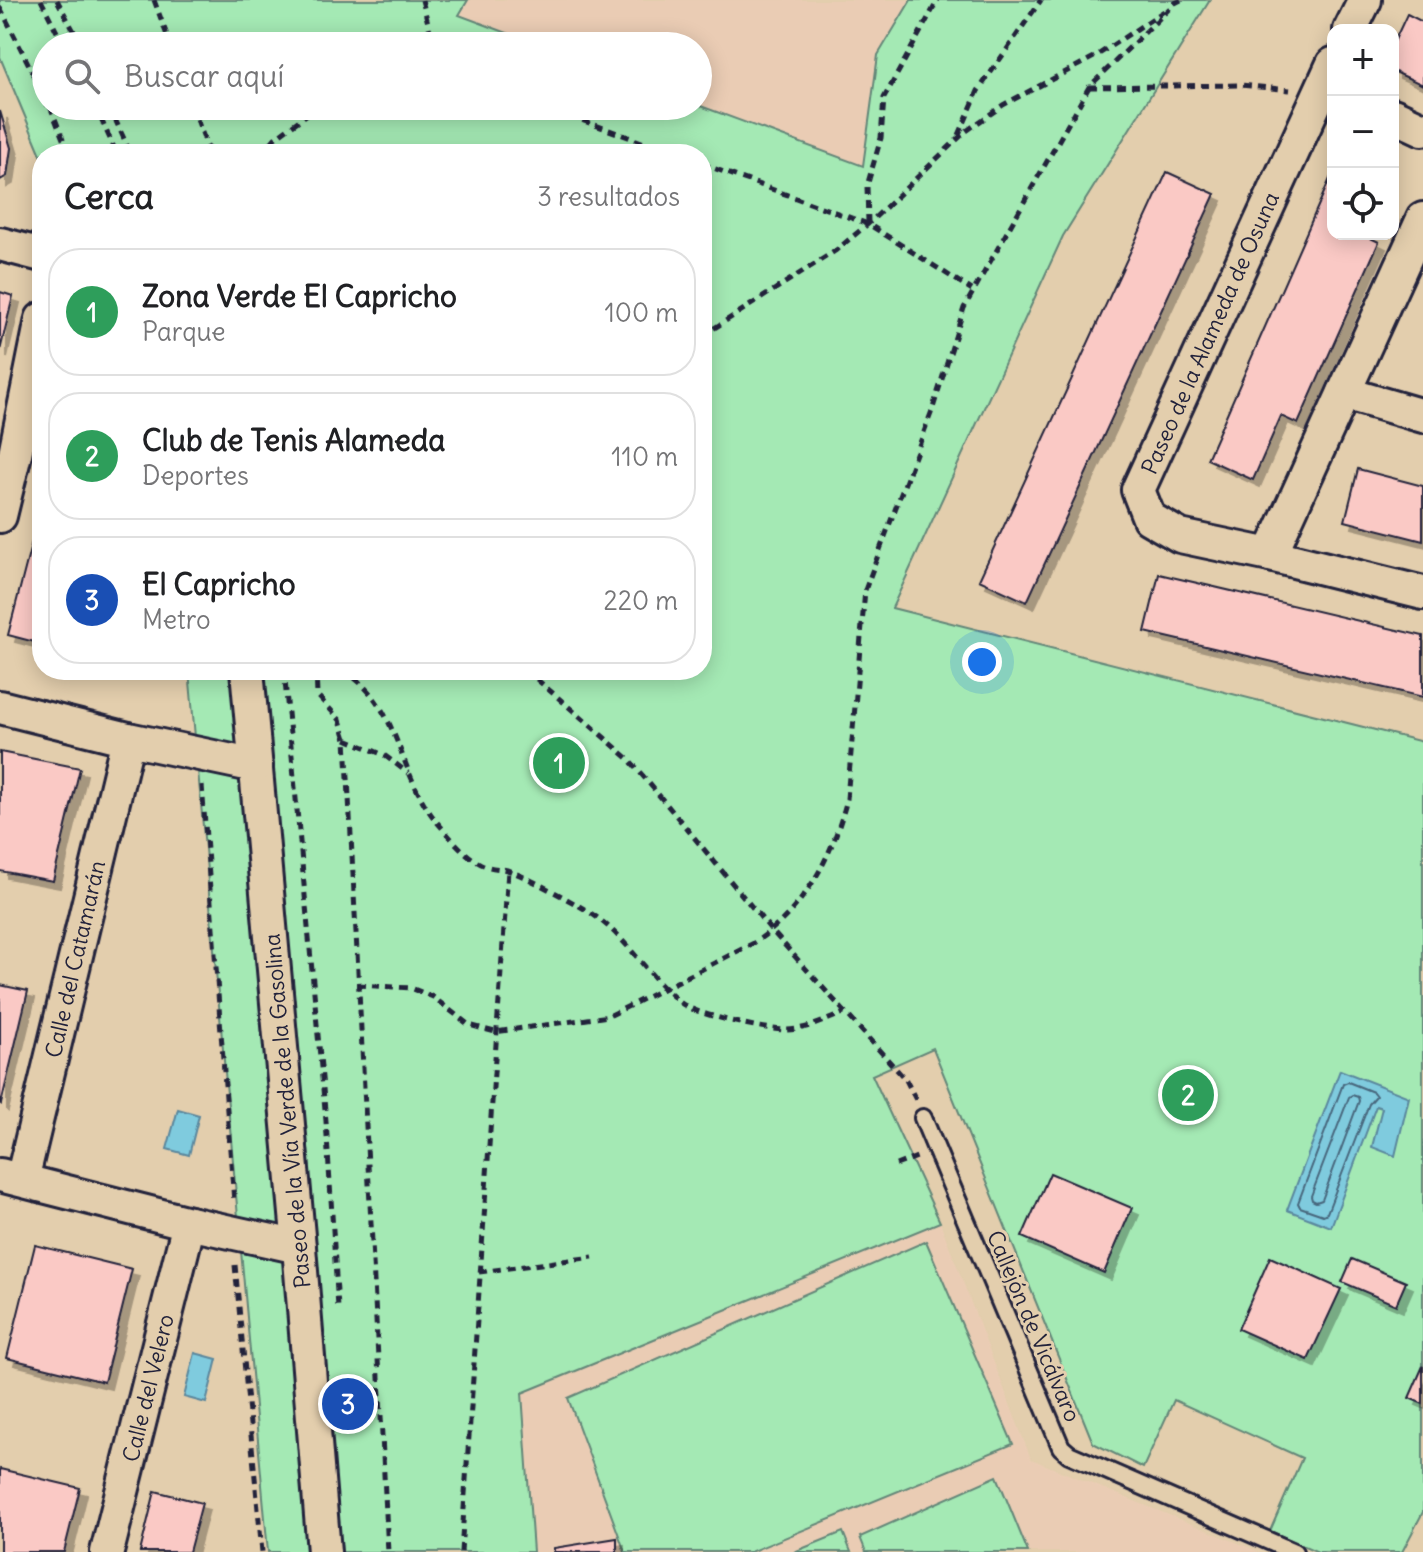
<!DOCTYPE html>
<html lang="es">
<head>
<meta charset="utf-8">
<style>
  :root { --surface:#fff; --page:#f2f2f2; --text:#202124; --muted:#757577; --line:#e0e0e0; --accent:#c8321e }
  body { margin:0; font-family:Delius,sans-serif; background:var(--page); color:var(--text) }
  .controls { position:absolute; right:24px; top:24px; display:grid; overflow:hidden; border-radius:16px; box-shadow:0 4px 20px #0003 }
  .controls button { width:72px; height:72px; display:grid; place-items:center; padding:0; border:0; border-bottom:2px solid var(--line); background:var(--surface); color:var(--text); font:40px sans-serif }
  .you { position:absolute; left:982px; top:662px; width:28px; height:28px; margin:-20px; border:6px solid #fff; border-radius:50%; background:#1a73e8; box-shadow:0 0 0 12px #1a73e833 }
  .badge { display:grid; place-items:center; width:52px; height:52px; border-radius:50%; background:var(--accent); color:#fff; font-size:26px; font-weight:700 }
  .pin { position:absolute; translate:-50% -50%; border:4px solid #fff; box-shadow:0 2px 8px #0006 }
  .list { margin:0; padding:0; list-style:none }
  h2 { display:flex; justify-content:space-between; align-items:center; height:104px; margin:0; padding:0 32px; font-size:34px }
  h2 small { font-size:26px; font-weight:400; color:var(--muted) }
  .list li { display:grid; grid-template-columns:52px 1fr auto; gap:24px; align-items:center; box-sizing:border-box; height:128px; margin:0 16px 16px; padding:0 16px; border:2px solid var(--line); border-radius:32px }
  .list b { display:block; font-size:30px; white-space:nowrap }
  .list p { margin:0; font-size:26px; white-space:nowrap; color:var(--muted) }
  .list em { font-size:26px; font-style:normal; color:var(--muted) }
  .icon { flex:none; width:44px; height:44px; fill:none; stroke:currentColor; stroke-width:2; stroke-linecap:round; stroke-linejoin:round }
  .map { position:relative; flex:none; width:1423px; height:1552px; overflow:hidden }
  .search { position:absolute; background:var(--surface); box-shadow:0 4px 20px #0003; left:32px; top:32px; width:680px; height:88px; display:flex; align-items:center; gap:20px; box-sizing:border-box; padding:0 28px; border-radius:44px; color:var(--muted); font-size:30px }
  .panel { position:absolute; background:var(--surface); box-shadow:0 4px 20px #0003; left:32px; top:144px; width:680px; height:536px; border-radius:32px }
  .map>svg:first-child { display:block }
</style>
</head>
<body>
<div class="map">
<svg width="1423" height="1552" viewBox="0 0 1423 1552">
  <defs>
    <filter id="shadow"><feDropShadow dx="7" dy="7" stdDeviation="0" flood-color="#0004"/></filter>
  </defs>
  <rect width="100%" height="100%" fill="#e3cead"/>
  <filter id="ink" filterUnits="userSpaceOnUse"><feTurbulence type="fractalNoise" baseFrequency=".0125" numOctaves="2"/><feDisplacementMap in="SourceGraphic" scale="16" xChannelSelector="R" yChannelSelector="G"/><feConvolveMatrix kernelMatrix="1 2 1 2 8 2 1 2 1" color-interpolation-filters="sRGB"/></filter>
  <g filter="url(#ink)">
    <g fill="#eaccb4">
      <path d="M468,0H911L878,55L863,166L698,105V46H542L459,15Z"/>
      <path d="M940,1222L1031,1459L1260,1552H533L522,1393Z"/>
    </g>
    <g fill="#a4e9b4" stroke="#638678" stroke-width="2">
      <path d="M0,0H468L459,15L542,46H46V106L698,105L863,166L878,55L911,0H1210L1063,236L892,608L1423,742V1512L1402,1552H1318L1270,1531L1302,1458L1174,1400L1143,1468L1093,1443L933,1048L872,1075L940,1222L522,1393L533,1552H268L189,670H702V154H42V157L0,57Z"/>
      <path d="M926,1241L1013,1444L750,1552H625L568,1398Z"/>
      <path d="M997,1476L1028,1552H866L860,1537Z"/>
      <path d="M843,1532L851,1552H794Z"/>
    </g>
    <g fill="#7fcbde" stroke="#5a879d" stroke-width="2">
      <path d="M1340,1070L1409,1097L1395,1156L1372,1147L1382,1108L1376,1106L1331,1227L1287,1210Z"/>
      <path d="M178,1109L199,1115L189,1155L167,1149Z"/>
      <path d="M195,1353L217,1359L206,1403L184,1397Z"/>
    </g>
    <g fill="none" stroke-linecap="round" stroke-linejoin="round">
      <g stroke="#47667c" stroke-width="2">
        <path d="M1348,1082L1373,1092L1376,1096L1369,1104L1327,1213L1323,1215L1300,1207L1298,1203L1343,1084Z"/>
        <path d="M1352,1095L1358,1097L1359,1101L1322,1200L1316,1202L1312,1200L1311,1196L1349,1097Z"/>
      </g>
    </g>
    <g fill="#fac9c5" stroke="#22223b" stroke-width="2" filter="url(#shadow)">
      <path d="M1407,14L1423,22V85L1393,71V44Z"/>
      <path d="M0,111L11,148L7,176L0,180Z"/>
      <path d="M1167,172L1215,194L1027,602L979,580Z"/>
      <path d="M1333,172V234H1367L1366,236L1379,242L1298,424L1281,416L1253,480L1207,459Z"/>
      <path d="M0,292L13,296L0,351Z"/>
      <path d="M1358,469L1423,486V541L1345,521Z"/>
      <path d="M36,526L42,528V644L8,635Z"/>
      <path d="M1159,574L1423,636V697L1145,632Z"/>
      <path d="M0,752L80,768L53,881L0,871Z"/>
      <path d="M0,985L28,991L1,1104L0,1103Z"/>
      <path d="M1050,1173L1132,1208L1104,1273L1022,1237Z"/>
      <path d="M35,1245L132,1269L104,1382L7,1358Z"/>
      <path d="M1270,1257L1341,1289L1308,1360L1238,1329Z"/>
      <path d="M1352,1259L1406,1282L1396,1305L1342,1282Z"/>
      <path d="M1423,1366V1404L1409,1398Z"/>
      <path d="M0,1469L80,1488L64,1552H0Z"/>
      <path d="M155,1491L202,1503L189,1552H140Z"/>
      <path d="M617,1538V1552H554V1548Z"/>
    </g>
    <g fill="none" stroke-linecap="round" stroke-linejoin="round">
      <defs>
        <path id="lane" d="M923,1118L1061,1447L1069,1454L1294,1552"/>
        <g id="street">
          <path d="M1350,30L1365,0"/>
          <path d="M1333,64L1138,490L1149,518L1180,536L1270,555L1423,593"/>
          <path d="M1393,115L1423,129"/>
          <path d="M0,244L42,255"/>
          <path d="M1344,393L1423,416"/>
          <path d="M0,516L15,454L42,319"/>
          <path d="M1270,555L1423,219"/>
          <path d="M247,670L299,1247L324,1552"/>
          <path d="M0,707L128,739L256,766"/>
          <path d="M0,1175L189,1223L299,1247"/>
          <path d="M22,1180L128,739"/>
          <path d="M107,1552L189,1223"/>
        </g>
      </defs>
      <use href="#lane" stroke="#22223b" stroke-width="22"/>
      <use href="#street" stroke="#22223b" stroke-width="38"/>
      <g stroke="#22223b" stroke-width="5" stroke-dasharray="8 6" stroke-linecap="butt">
        <path d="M41,0L64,46"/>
        <path d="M57,0L82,46"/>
        <path d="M154,0L171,46"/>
        <path d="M422,0L430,31L439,46"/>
        <path d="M0,7L46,99"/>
        <path d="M1089,87L1240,85L1290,90"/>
        <path d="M50,106L69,154"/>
        <path d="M95,106L117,154"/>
        <path d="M109,106L131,154"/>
        <path d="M192,106L210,154"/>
        <path d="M543,106L675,154"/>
        <path d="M959,135L978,91L1041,0"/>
        <path d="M262,154L275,138L318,106"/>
        <path d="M702,164L868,224L972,290"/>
        <path d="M868,223L867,186L881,138L884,98L938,0"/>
        <path d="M702,336L835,251L868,224L965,132L1003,105L1096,56L1164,11"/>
        <path d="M284,670L326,1121L338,1308"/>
        <path d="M316,670L317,695L340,720L346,739L388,1552"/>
        <path d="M343,670C402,706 396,772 437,822C450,837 467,859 486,866C494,869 503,868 510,871C535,881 562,896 586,910C628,936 645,975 681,1003C696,1015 765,1030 786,1030C806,1030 826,1020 844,1013"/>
        <path d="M526,670L628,758L772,931L906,1080L916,1100"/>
        <path d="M346,739L384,755L408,773"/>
        <path d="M202,785L234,1202"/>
        <path d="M358,985L411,988L433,997L469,1025L495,1032L609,1016L752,944C804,911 832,858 847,799L865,590L933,408L964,308L1089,87L1175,3L1181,0"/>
        <path d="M896,1165L917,1157"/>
        <path d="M235,1265L262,1552"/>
        <path d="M479,1272L593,1257"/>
        <path d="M461,1552L508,870"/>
      </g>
      <use href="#lane" stroke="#e3cead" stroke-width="16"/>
      <use href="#street" stroke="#e3cead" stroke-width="32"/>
    </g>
  </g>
  <g text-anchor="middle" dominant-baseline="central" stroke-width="6" stroke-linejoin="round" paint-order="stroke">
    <g font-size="22" fill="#22223b" stroke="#e3cead">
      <text transform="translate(1210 333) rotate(-66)">Paseo de la Alameda de Osuna</text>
      <text transform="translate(75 959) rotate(-77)">Calle del Catamarán</text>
      <text transform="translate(287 1111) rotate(-95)">Paseo de la Vía Verde de la Gasolina</text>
      <text transform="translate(1034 1326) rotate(67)">Callejón de Vicálvaro</text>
      <text transform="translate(148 1388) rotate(-76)">Calle del Velero</text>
    </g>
  </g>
</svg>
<div class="controls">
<button>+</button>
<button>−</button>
<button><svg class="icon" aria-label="locate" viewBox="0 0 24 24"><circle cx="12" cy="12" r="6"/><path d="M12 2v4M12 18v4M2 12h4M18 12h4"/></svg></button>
</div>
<div class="you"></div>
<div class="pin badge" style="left:559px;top:763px;background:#2e9e5b">1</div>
<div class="pin badge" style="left:1188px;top:1095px;background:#2e9e5b">2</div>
<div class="pin badge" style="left:348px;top:1404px;background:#1a4fb4">3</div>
<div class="search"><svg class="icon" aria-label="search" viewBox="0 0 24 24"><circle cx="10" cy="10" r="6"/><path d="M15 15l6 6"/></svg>Buscar aquí</div>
<section class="panel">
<h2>Cerca<small>3 resultados</small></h2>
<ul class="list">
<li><span class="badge" style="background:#2e9e5b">1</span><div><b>Zona Verde El Capricho</b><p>Parque</p></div><em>100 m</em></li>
<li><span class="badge" style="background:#2e9e5b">2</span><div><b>Club de Tenis Alameda</b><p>Deportes</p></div><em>110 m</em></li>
<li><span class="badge" style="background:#1a4fb4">3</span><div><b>El Capricho</b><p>Metro</p></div><em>220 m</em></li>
</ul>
</section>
</div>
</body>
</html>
